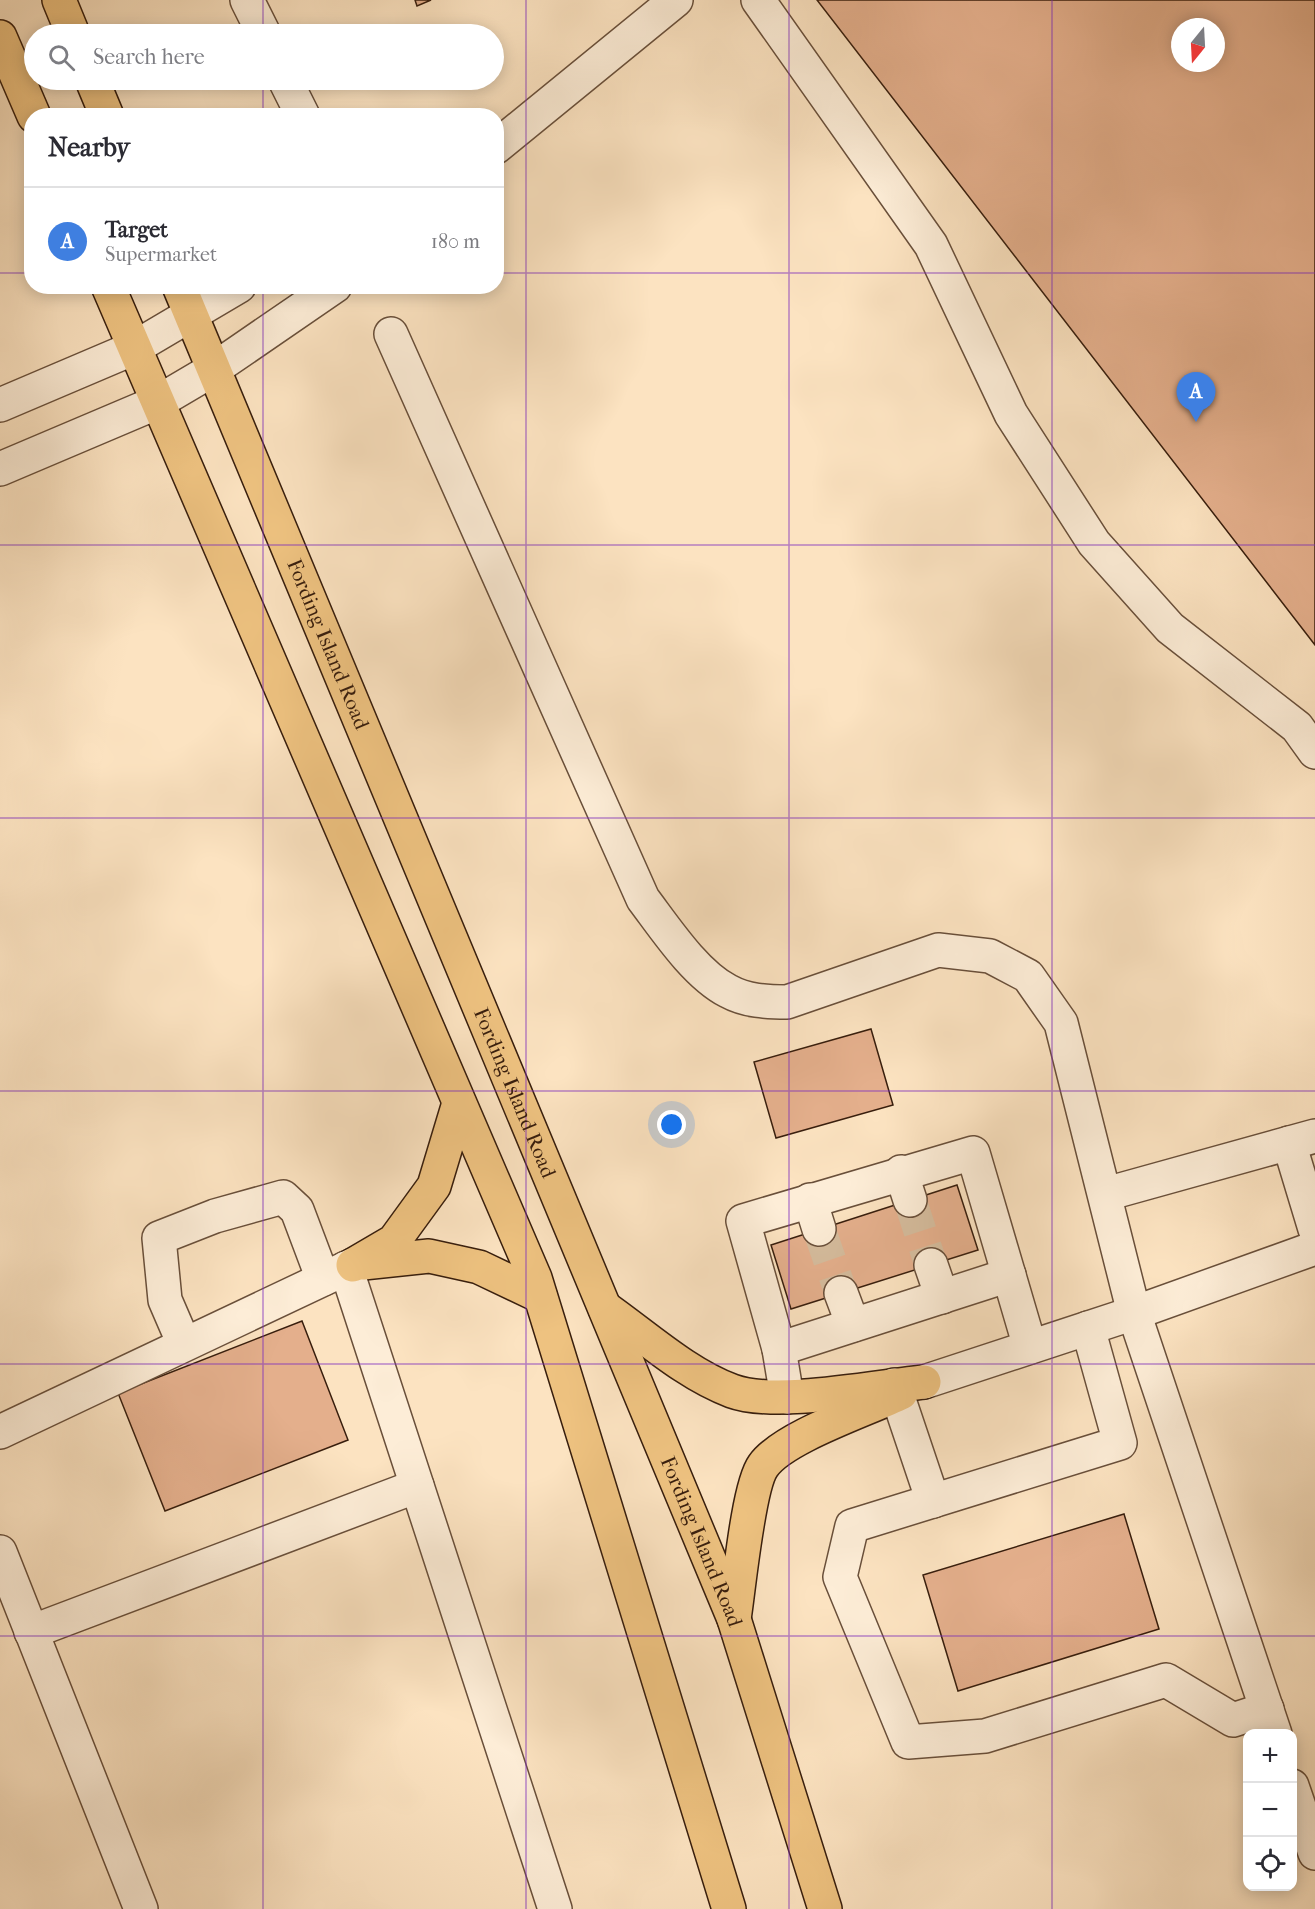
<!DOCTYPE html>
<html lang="en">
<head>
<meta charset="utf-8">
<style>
  :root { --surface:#fff; --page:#f2f2f3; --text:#2b2b33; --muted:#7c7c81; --line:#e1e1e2; --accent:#8f2418 }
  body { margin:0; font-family:"IM FELL French Canon",serif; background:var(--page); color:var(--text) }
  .controls { position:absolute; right:18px; bottom:18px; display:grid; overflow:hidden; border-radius:12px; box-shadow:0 3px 15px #0003 }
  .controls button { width:54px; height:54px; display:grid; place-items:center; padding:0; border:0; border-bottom:2px solid var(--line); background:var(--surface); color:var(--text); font:30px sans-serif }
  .compass { position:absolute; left:1171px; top:18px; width:54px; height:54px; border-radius:50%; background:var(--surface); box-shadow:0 3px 15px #0003; rotate:198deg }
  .you { position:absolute; left:672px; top:1125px; width:21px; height:21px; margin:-15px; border:4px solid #fff; border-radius:50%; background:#1a73e8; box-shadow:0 0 0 9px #1a73e833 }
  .badge { display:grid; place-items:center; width:39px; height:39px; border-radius:50%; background:var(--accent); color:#fff; font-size:20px; font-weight:700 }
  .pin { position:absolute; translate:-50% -50px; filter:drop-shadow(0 2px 3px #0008) }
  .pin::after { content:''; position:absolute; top:32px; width:21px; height:18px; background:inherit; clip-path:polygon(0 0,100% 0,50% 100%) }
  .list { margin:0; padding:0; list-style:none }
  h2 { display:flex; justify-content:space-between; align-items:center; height:78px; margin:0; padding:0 24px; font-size:26px }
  h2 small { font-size:20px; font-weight:400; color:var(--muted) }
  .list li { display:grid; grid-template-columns:39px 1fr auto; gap:18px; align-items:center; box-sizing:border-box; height:108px; padding:0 24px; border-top:2px solid var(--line) }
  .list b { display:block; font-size:22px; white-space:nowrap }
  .list p { margin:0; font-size:20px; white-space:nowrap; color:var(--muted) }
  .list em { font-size:20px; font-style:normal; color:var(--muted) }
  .icon { flex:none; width:33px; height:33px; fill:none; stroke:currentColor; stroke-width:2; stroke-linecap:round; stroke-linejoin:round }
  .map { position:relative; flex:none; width:1315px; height:1909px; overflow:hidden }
  .search { position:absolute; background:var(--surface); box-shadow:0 3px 15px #0003; left:24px; top:24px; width:480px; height:66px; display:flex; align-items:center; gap:15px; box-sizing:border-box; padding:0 21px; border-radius:33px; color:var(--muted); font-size:22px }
  .panel { position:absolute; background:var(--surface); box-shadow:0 3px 15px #0003; left:24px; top:108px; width:480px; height:186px; border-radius:24px }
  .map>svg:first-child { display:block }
</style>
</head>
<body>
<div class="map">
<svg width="1315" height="1909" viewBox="0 0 1315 1909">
  <rect width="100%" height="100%" fill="#fce3c1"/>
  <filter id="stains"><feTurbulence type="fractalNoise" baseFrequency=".00333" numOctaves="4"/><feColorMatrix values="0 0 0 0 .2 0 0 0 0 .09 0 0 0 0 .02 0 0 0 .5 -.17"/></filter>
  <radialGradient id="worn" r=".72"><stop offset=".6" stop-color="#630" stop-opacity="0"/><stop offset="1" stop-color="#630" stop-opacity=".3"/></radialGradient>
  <g fill="#e4af8c" stroke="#381e0d" stroke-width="1.5" fill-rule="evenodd">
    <path d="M415,0H431L417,6Z"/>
    <path d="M817,0H1315V645ZM1180,27H1216V63H1180Z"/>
    <path d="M871,1029L893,1105L776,1138L754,1062Z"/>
    <path d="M957,1185L978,1250L791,1309L771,1245Z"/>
    <path d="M302,1321L348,1440L165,1511L118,1393Z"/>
    <path d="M1124,1514L1159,1629L958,1691L923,1575Z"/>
  </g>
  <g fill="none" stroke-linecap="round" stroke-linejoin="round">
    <g stroke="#d5bc9d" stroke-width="33" stroke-dasharray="33 16" stroke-linecap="butt">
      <path d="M910,1200L931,1265"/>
      <path d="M819,1229L841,1293"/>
    </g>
    <defs>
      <g id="minor">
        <path d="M247,0L264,34"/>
        <path d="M758,0L931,245L1011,414L1094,543L1170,628L1297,727L1315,752"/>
        <path d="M285,80L303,116"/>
        <path d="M496,147L676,0"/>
        <path d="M391,334L643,899C665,928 695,974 728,991C746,1001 767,1002 787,1002L938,950L990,956L1028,976L1061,1023L1134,1313L1275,1734"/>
        <path d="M0,405L134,348L239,286"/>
        <path d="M0,469L158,402L214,369L335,286"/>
        <path d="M1289,1143L1315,1229"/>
        <path d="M901,1172L910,1200"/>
        <path d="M1106,1194L1315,1136"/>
        <path d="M810,1200L819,1229"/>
        <path d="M931,1265L942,1297"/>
        <path d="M346,1268L555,1909"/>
        <path d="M841,1293L853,1325"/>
        <path d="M1088,1328L1120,1443L852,1526L840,1577L908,1742L985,1736L1166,1680L1233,1720L1267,1709"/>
        <path d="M184,1344L165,1300L159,1238L215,1216L283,1197L297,1210L323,1279"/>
        <path d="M779,1349L1009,1275"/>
        <path d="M924,1382L1134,1313L1315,1248"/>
        <path d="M894,1385L933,1501"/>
        <path d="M787,1397L779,1349L743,1221L973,1153L1030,1347"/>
        <path d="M0,1432L353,1265"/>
        <path d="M0,1552L141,1909"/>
        <path d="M31,1632L417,1486"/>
        <path d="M1292,1786L1315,1853"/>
      </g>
      <g id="highway">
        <path d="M59,0L73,34"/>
        <path d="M0,37L34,116"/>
        <path d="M92,80L107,116"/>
        <path d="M108,286L535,1278L729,1909"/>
        <path id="s1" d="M179,286L734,1619L825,1909"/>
        <path d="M363,1263L429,1256L479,1267L540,1296"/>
        <path d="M353,1265L394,1241L434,1186L459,1103"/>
        <path d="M605,1308C645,1336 686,1374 732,1391C775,1407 875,1387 924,1382"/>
        <path d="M734,1619C739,1588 748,1487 763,1466C783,1437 866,1410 901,1393"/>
      </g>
    </defs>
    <use href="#minor" stroke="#694f3a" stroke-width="36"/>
    <use href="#highway" stroke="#381e0d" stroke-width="36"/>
    <use href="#minor" stroke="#fdedd7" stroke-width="33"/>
    <use href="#highway" stroke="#eec280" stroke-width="33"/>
  </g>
  <path fill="none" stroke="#7b2cbf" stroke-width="1.5" stroke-opacity="0.55" d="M263,0V34M526,0V1909M789,0V1909M1052,0V1909M263,80V116M0,273H32M496,273H1315M263,286V1909M0,545H1315M0,818H1315M0,1091H1315M0,1364H1315M0,1636H1315"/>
  <g text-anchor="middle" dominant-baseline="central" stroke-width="4.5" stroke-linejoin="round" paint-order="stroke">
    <g font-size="21" fill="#381e0d" stroke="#fdedd7">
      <text stroke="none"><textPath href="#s1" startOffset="388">Fording Island Road</textPath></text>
      <text stroke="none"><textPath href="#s1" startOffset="874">Fording Island Road</textPath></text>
      <text stroke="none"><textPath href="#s1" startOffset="1360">Fording Island Road</textPath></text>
    </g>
  </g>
  <rect width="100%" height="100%" filter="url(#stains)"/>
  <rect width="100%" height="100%" fill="url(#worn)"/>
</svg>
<div class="controls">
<button>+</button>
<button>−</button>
<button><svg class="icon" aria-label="locate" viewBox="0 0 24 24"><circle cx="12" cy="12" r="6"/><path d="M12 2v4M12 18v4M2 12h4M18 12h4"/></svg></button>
</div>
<svg class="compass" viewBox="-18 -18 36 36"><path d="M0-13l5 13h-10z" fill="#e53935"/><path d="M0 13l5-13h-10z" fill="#7c7c81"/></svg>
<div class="you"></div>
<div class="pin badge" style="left:1196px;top:422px;background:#3f7fe0">A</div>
<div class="search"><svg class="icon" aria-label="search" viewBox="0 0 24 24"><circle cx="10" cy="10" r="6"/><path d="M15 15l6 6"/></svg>Search here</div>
<section class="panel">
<h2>Nearby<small></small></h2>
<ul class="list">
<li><span class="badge" style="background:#3f7fe0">A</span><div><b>Target</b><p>Supermarket</p></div><em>180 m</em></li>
</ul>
</section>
</div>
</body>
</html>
